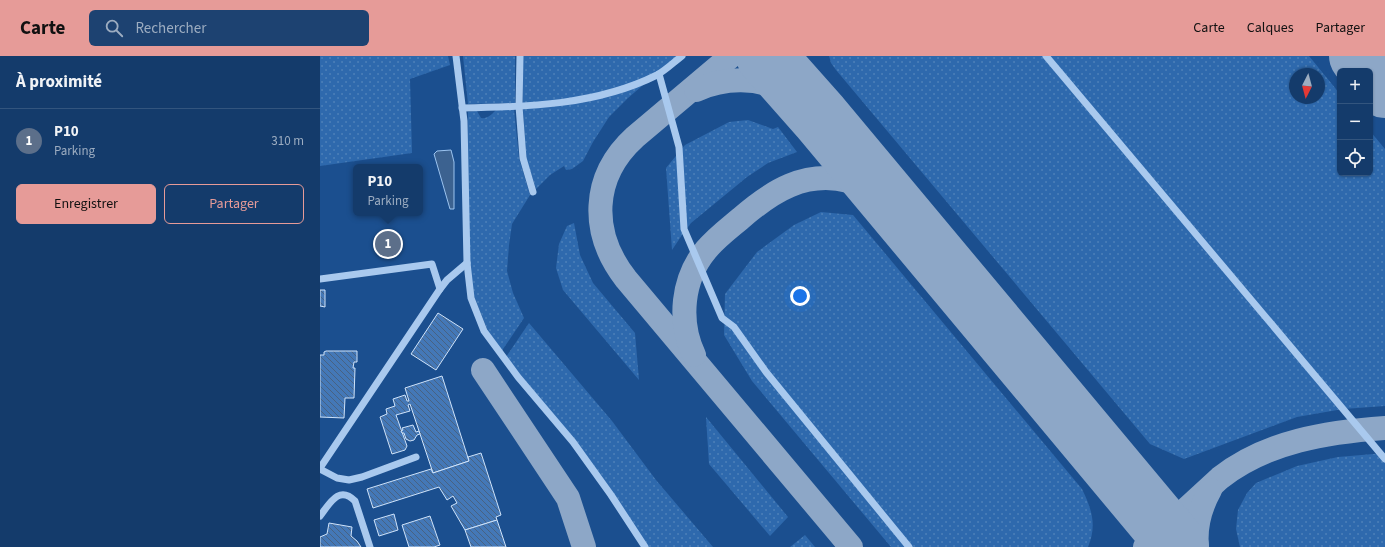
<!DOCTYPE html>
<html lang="fr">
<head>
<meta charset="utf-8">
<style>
  :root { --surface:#143b6b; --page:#1d4271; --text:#f1f3f6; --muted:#9dadc1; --line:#33557e; --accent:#e69b98 }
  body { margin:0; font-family:"Source Sans 3",sans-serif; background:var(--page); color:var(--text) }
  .controls { position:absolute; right:12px; top:12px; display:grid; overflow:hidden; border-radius:6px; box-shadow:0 1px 3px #0004 }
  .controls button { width:36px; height:36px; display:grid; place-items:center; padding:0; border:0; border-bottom:1px solid var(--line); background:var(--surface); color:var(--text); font:20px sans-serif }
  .compass { position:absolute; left:969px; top:12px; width:36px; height:36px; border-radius:50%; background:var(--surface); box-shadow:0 1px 3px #0004; rotate:186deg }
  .you { position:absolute; left:480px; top:240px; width:14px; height:14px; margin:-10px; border:3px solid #fff; border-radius:50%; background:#1a73e8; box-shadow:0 0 0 6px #1a73e833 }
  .badge { display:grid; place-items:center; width:26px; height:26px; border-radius:50%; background:var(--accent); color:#fff; font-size:13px; font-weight:700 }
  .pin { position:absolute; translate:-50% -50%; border:2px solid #fff; box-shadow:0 1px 4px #0006 }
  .popup { position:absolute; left:33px; top:108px; width:70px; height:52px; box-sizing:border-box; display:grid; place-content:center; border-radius:6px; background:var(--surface); filter:drop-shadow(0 1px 3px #0005); font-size:13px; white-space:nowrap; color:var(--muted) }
  .popup b { font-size:15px; color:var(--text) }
  .popup::after { content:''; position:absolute; left:50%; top:100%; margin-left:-8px; border:8px solid transparent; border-top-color:var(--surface) }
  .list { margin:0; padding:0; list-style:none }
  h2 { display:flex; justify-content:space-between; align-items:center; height:52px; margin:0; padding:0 16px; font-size:17px }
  h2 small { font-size:13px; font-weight:400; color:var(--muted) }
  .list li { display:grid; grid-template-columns:26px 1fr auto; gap:12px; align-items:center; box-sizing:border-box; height:64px; padding:0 16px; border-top:1px solid var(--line) }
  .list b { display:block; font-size:15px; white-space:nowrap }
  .list p { margin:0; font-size:13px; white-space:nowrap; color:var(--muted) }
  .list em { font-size:13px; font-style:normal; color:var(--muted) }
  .actions { display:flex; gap:8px; padding:12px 16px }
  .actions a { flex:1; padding:9px 0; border:1px solid var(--accent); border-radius:6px; text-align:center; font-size:14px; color:var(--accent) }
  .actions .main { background:var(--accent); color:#111 }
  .icon { flex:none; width:22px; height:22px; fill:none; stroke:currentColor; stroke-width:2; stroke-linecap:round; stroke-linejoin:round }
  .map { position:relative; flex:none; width:1065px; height:491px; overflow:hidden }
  header { display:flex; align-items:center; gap:24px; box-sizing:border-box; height:56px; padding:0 20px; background:var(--accent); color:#111 }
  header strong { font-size:19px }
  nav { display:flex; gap:22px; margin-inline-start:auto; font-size:14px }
  .search { width:280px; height:36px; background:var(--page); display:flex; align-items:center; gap:10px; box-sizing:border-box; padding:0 14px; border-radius:6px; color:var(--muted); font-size:15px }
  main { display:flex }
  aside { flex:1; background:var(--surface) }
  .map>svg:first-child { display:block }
</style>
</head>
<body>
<header>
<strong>Carte</strong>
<div class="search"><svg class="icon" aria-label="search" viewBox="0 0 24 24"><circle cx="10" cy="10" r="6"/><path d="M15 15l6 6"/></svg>Rechercher</div>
<nav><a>Carte</a><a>Calques</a><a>Partager</a></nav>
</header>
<main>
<aside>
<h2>À proximité<small></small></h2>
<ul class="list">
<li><span class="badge" style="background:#5c6f8a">1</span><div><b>P10</b><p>Parking</p></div><em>310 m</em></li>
</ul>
<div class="actions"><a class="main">Enregistrer</a><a>Partager</a></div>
</aside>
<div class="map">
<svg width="1065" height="491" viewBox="0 0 1065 491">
  <defs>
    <pattern id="grass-dots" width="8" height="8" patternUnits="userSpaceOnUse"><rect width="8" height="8" fill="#2e69ad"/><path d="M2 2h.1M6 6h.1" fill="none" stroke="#4d80b9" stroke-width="1.8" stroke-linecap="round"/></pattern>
    <pattern id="building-back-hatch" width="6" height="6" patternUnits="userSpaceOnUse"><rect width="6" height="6" fill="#4478b7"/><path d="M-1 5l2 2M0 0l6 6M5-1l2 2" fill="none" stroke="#486282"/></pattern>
  </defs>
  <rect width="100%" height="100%" fill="#1b4f8f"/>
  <g fill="url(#grass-dots)" fill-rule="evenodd">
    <path d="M0,0H128L130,9L90,23L92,97L0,110Z"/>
    <path d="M143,0H195V47L148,48Z"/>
    <path d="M203,0H357L308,42L289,61L273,86L263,105L252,113L246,114L244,110L230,119L216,133L206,102L203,54Z"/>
    <path d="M509,0H989L1020,38V117H1050V75L1065,93V350L1023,353L977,361L864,403L830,388L516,14L511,7ZM975,18H999V42H975Z"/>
    <path d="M177,53H194L199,102L210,139L192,168L189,189L187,215L193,237L204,262L181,296L168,275L154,240L148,211L147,136L148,56L157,55L161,62C168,63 172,58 177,53Z"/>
    <path d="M428,64L453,73L458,71L477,96L448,107L427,121L371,167L362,179L352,194L346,112L365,89L409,66Z"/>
    <path d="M501,156L533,159L762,433C772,454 777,469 768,491H571L432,325L404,279L405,238L437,196L474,169Z"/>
    <path d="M254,167L260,199L273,227L315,277L319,324L243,234L236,212L239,188L247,170Z"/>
    <path d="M209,267L292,365L336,424L393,491H326L256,386L186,301Z"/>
    <path d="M386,361L468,461L450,480L389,408Z"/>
    <path d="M1065,397V491H920L916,473L918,454L927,437L936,427L977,410L1018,401Z"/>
    <path d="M485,479L495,491H470Z"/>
  </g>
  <path fill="#3c6290" stroke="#9cc4f0" d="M131,94L134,106V153H130L114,98L117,95Z"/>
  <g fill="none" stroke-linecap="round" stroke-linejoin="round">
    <g stroke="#8da7c7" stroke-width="24">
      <path d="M411,0L315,81C271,121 270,177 306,223L531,491"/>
      <path d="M466,0C468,17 476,34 487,46"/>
      <path d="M376,34C405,21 437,21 466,35C478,41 489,52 500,61"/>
      <path d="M374,299C358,265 362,223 386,194C396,182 408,173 420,163C452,135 485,114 529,125C553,131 569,148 586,164"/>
      <path d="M163,314L248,442L264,491"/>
      <path d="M825,491L900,422C947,385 1008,376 1065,372"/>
      <path d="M877,491C875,471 880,452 890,434"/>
    </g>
    <g stroke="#8da7c7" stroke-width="60">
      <path d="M446,0L500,61L859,491"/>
      <path d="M1039,0L1065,32"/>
    </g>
  </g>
  <g fill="url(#building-back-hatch)" stroke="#cfe3fa">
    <path d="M0,234H5V251L0,250Z"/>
    <path d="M118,257L143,273L116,314L91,298Z"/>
    <path d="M6,295H37V306H34L33,312H35L34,342H25L24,362L0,361V299H4V296Z"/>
    <path d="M122,320L149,405L113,417L90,348L88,349L90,355L76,359L87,390L85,394L72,398L60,361L67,358L66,353L75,350L73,343L85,339L87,345H89L85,332Z"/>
    <path d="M93,369L96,376L99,375L100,378L97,379L94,384L90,385L86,383L84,377H82L81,375L83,374L82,372Z"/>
    <path d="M161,397L181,459L176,461L177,464L145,474L131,450L137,447L133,440L127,444L119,431L53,452L47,433L111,413L113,417L149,405L148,401Z"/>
    <path d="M74,458L78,474L59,480L54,464Z"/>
    <path d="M110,460L120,489L114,491H89L82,469Z"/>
    <path d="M177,464L186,491H151L145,474Z"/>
    <path d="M9,467L32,471L31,480L37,485L41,491H0V481L7,478Z"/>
  </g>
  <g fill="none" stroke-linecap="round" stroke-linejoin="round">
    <g stroke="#a9c9ee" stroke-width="7">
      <path d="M136,0L144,65L147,207L151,242L164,275L198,321L253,386L291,439L325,491"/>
      <path d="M200,0L199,50L203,102L213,136"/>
      <path d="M726,0L1065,403"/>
      <path d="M339,18L359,91L364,173L402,262L414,271L446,316L589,491"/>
      <path d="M142,52C208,51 277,49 337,19C346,14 354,6 362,0"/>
      <path d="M0,223L112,208L120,233L0,412"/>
      <path d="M120,233L127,224L147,207"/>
      <path d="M0,413L17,422L29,424L42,421L96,401"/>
      <path d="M0,460C10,447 19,429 35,445L50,491"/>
    </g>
  </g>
</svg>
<div class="controls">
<button>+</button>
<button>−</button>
<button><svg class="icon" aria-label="locate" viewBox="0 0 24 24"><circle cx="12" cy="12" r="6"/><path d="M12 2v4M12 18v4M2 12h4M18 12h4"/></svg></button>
</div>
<svg class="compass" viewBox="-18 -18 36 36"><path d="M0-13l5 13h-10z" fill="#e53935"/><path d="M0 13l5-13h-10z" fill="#9dadc1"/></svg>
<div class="you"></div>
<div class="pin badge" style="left:68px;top:188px;background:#5c6f8a">1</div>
<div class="popup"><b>P10</b>Parking</div>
</div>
</main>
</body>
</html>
